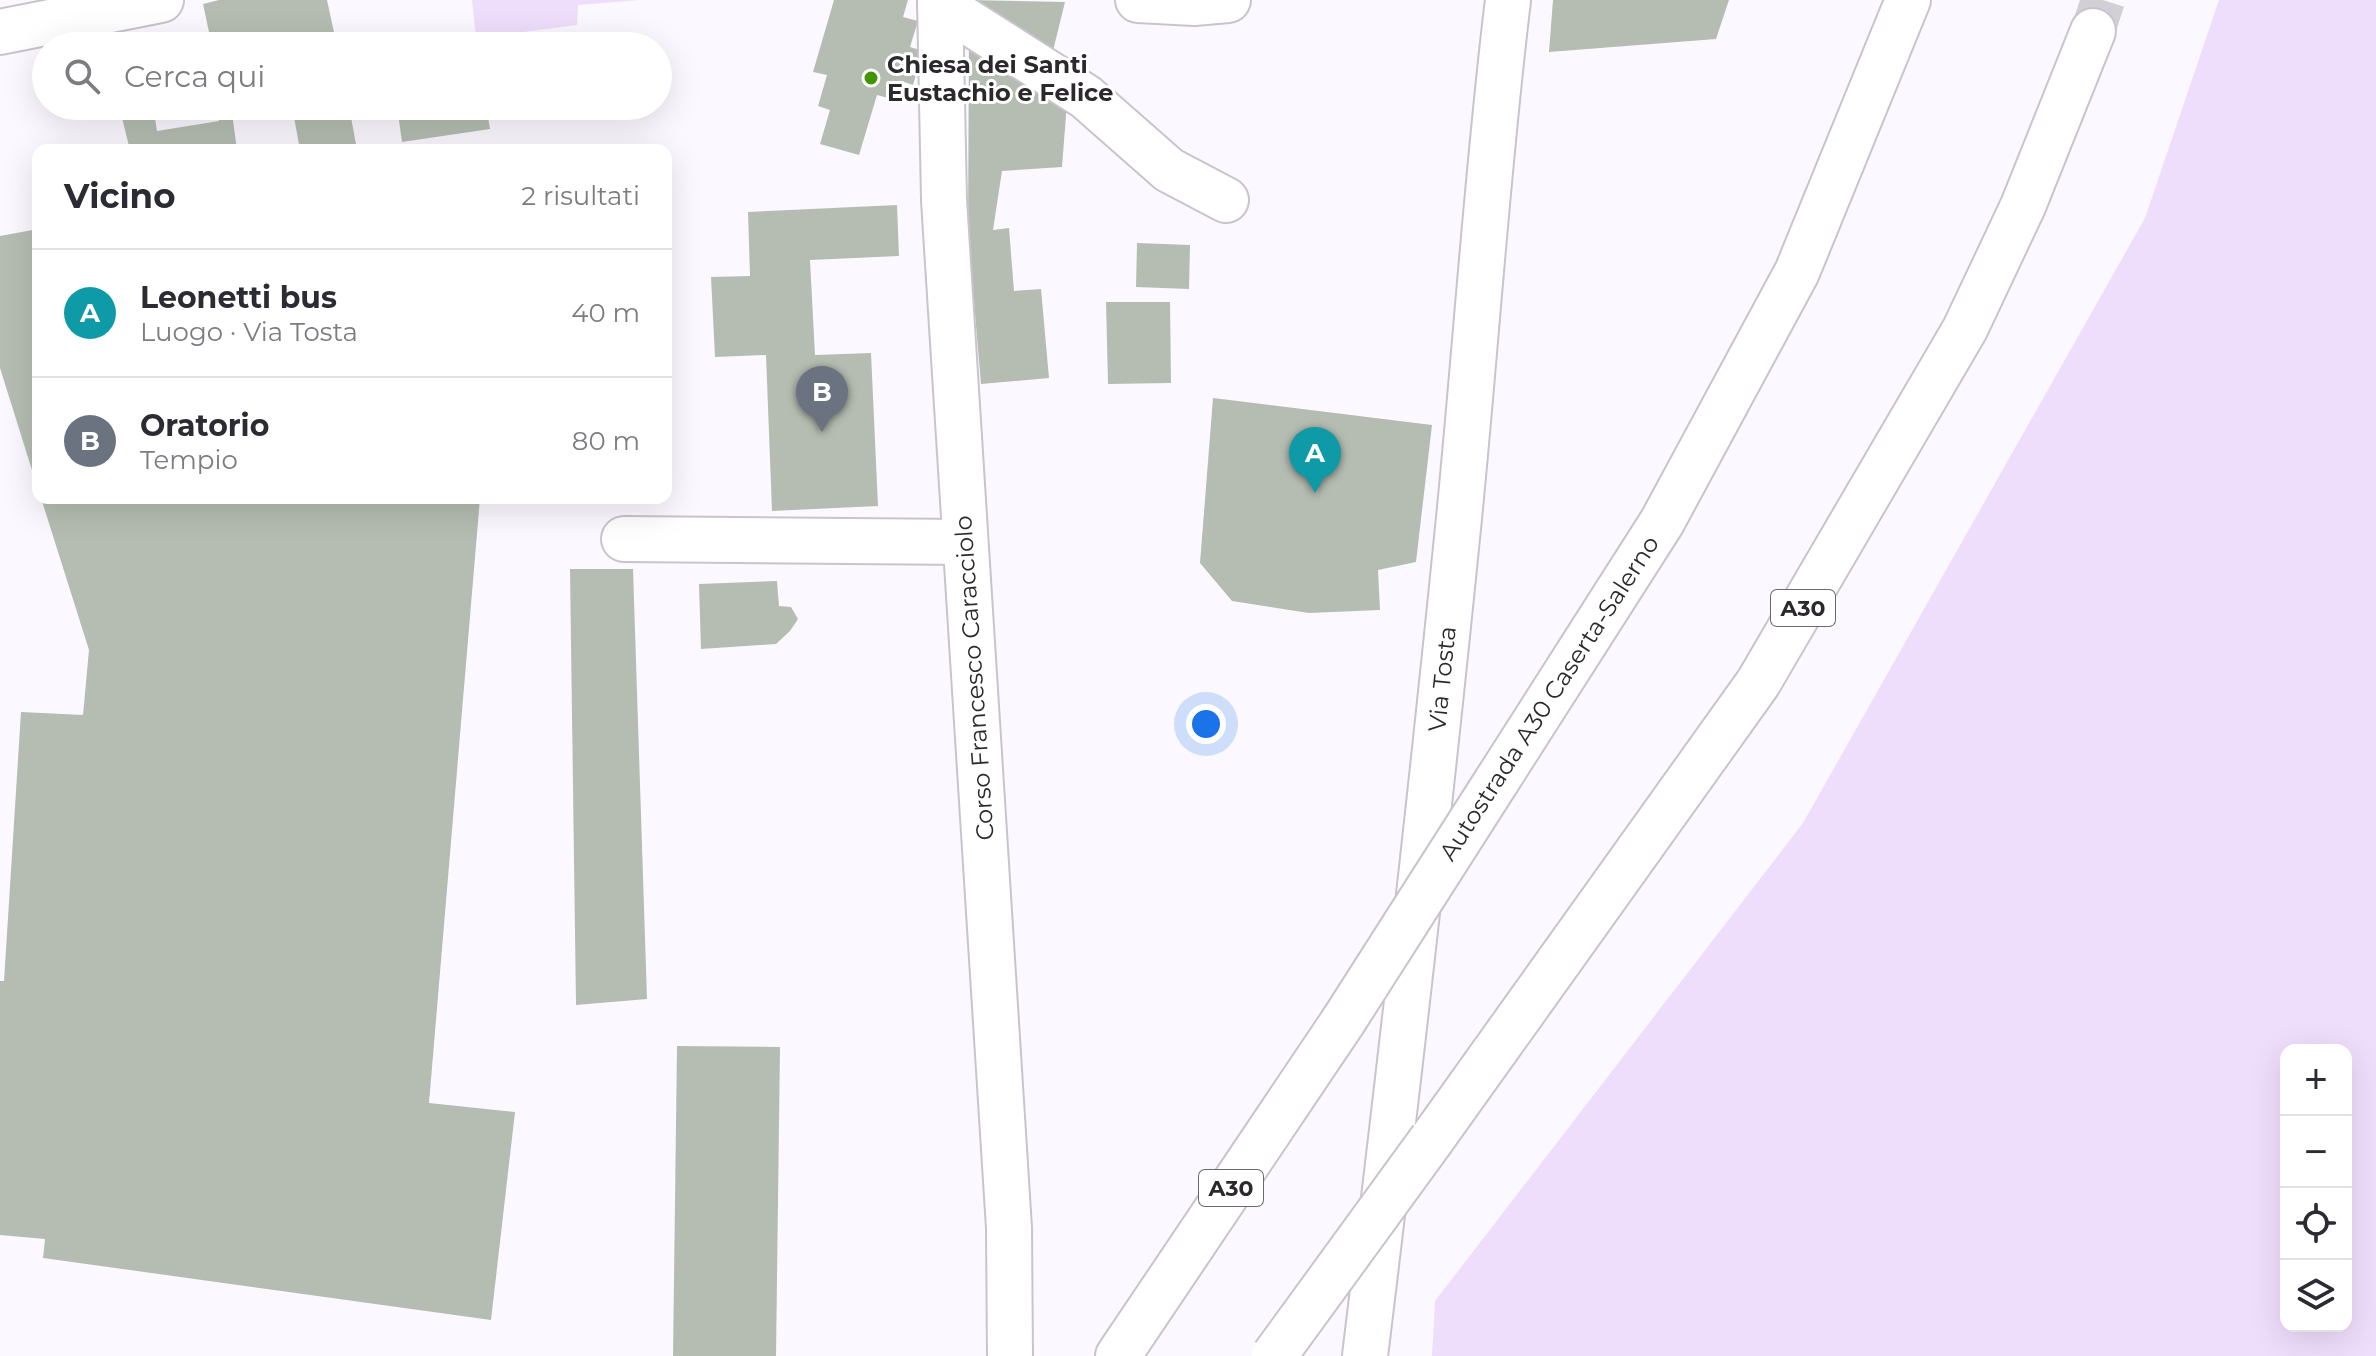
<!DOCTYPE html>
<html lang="it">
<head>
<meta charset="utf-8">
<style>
  :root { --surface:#fff; --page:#f7f7f7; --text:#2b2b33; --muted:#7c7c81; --line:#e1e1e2; --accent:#2563eb }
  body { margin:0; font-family:Montserrat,sans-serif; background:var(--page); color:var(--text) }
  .controls { position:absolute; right:24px; bottom:24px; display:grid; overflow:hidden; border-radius:16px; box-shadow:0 8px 32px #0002 }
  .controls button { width:72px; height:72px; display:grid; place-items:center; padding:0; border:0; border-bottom:2px solid var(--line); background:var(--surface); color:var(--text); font:40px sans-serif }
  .you { position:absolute; left:1206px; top:724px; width:28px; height:28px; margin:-20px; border:6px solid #fff; border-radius:50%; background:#1a73e8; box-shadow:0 0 0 12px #1a73e833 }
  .badge { display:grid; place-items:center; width:52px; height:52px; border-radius:50%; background:var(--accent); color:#fff; font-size:26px; font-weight:700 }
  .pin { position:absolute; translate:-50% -66px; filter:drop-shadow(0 2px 4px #0008) }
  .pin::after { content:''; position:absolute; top:42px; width:28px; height:24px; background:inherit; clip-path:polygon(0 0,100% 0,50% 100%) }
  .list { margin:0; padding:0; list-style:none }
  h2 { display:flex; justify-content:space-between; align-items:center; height:104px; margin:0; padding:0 32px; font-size:34px }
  h2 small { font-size:26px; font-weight:400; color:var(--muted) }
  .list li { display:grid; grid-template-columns:52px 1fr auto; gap:24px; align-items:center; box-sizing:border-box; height:128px; padding:0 32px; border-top:2px solid var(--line) }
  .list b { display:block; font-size:30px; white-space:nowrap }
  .list p { margin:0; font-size:26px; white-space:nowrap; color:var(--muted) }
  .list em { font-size:26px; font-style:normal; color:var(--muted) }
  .icon { flex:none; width:44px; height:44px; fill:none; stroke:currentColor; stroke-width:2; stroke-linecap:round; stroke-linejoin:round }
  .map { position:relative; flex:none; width:2376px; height:1356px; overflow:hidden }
  .search { position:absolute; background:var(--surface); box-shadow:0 8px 32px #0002; left:32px; top:32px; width:640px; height:88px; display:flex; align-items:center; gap:20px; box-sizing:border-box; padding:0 28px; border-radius:44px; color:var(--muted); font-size:30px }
  .panel { position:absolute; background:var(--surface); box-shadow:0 8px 32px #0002; left:32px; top:144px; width:640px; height:360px; border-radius:16px }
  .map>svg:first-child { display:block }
</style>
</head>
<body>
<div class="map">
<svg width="2376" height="1356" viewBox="0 0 2376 1356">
  <rect width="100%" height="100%" fill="#fcf8ff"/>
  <g fill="#efddfc" fill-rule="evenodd">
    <path d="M472,0H639L578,5L577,25L476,38Z"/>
    <path d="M2219,0H2376V1356H1432L1435,1301L1803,823L2145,218ZM2286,1050H2346V1326H2286Z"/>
  </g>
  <g fill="#b5bdb2">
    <path d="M219,0H327L337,46H212L203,4Z"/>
    <path d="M834,0H908L903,17L918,21L910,47L923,51L913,85L901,81L895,100L877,95L859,155L820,144L830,110L818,106L827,75L813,72Z"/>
    <path d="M970,0L1065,2L1049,67Z"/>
    <path d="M1553,0H1729L1716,39L1549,52Z"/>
    <path d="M969,30L1068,90L1062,167L1002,171L993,230L1009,228L1014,291L1041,289L1049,378L981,384L968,232Z"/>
    <path d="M476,38L477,46H433L432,44Z"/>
    <path d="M119,106H153L157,131L219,121L216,106H231L237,150H130Z"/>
    <path d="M292,106H349L357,150H300Z"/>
    <path d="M397,106H486L490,129L402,142Z"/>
    <path d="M897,205L899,256L810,260L815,355L871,353L878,506L772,511L766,355L715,357L711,277L750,276L748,212Z"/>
    <path d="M38,229V486H37L0,368V236Z"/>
    <path d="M1137,243L1190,245L1189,289L1136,287Z"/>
    <path d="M1106,302H1170L1171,383L1108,384Z"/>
    <path d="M1213,398L1432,425L1416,562L1378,570L1380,610L1309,613L1232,601L1200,563Z"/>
    <path d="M41,498H480L429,1103L515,1112L491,1320L43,1258L45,1239L0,1235V981H4L21,712L83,715L89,650Z"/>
    <path d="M570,569H633L647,999L576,1005Z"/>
    <path d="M777,581L779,606L791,607L798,619L790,631L776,644L701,649L699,584Z"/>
    <path d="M677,1046L780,1047L776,1356H673Z"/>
  </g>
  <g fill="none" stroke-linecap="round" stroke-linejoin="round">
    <path stroke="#d2cfd5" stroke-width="44" stroke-dasharray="44 22" stroke-linecap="butt" d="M2093,31L2103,0"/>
    <defs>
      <g id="minor">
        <path d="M940,0L944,200L1009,1228L1010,1356"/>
        <path d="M1138,0L1194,3L1228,0"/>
        <path d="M940,4L1086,97L1169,170L1226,200"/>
        <path d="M0,32L161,0"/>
        <path d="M624,539L965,542"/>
      </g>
      <path id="major" d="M1365,1356C1399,1077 1431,798 1459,518C1476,346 1487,172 1508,0"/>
      <g id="highway">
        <path d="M1496,782L1662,522L1797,272L1908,0"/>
        <path d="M1432,1139L1758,683L1965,329L2023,206L2093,31"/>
        <path d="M1118,1356L1344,1020"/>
      </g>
    </defs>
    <use href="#minor" stroke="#cac3ce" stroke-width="48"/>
    <use href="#major" stroke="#cac3ce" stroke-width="48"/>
    <use href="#highway" stroke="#cac3ce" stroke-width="48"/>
    <use href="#minor" stroke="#fff" stroke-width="44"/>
    <use href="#major" stroke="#fff" stroke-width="44"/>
    <use href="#highway" stroke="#fff" stroke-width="44"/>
    <defs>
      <g id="highway-bridge">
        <path d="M1344,1020L1496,782"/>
        <path d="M1274,1356L1432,1139"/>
      </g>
    </defs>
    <use href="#highway-bridge" stroke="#cac3ce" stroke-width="48" stroke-linecap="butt"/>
    <use href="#highway-bridge" stroke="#fff" stroke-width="44"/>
  </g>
  <circle fill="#419502" stroke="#fff" stroke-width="3" cx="871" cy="78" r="8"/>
  <g text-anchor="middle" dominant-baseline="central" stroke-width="6" stroke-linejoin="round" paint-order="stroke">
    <g fill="#fff" stroke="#6b696c" stroke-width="2">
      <rect x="1771" y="590" width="64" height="36" rx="6"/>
      <rect x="1199" y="1170" width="64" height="36" rx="6"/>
    </g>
    <g font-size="22" font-weight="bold" fill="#2c292d">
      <text x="1803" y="608">A30</text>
      <text x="1231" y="1188">A30</text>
    </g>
    <g font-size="24" font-weight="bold" fill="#2c292d" stroke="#fff" text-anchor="start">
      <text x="887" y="64">Chiesa dei Santi<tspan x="887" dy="28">Eustachio e Felice</tspan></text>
    </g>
    <g font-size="24" fill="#2c292d" stroke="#fff">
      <text transform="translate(974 678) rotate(-94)">Corso Francesco Caracciolo</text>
      <text transform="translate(1442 679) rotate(-84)">Via Tosta</text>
      <text transform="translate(1549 698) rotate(-57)">Autostrada A30 Caserta-Salerno</text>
    </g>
  </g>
</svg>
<div class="controls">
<button>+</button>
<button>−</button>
<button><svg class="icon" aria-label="locate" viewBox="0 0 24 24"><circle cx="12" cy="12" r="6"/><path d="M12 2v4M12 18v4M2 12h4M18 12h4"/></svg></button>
<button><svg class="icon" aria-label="layers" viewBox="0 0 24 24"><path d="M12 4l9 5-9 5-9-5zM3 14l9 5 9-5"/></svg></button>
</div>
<div class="you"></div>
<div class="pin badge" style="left:1315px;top:493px;background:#0f9aa8">A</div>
<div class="pin badge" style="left:822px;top:432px;background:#6b7280">B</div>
<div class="search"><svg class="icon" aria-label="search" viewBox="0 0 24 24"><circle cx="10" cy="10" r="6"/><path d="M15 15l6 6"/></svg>Cerca qui</div>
<section class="panel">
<h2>Vicino<small>2 risultati</small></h2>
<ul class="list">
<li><span class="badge" style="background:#0f9aa8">A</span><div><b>Leonetti bus</b><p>Luogo · Via Tosta</p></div><em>40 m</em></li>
<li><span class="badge" style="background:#6b7280">B</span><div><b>Oratorio</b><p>Tempio</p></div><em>80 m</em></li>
</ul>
</section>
</div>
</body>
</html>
